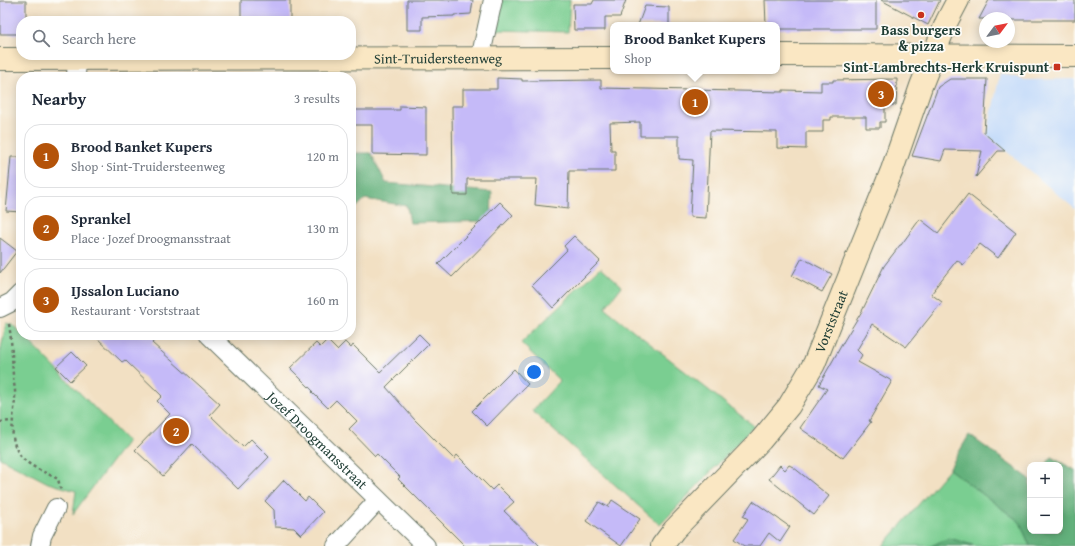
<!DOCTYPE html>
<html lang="en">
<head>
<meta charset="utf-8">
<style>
  :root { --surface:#fff; --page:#f6f6f7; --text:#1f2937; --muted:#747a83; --line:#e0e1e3; --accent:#b45309 }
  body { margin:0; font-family:"Gentium Book Plus",serif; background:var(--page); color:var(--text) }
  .controls { position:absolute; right:12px; bottom:12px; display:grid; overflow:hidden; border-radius:8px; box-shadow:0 2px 10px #0003 }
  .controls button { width:36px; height:36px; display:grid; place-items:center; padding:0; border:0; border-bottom:1px solid var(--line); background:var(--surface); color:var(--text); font:20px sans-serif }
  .compass { position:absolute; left:979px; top:12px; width:36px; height:36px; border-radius:50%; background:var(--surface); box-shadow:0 2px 10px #0003; rotate:58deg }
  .you { position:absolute; left:534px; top:372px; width:14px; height:14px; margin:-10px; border:3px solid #fff; border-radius:50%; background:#1a73e8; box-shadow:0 0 0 6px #1a73e833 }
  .badge { display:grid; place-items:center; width:26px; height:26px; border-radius:50%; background:var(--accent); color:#fff; font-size:13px; font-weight:700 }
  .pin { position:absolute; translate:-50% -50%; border:2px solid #fff; box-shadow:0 1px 4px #0006 }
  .popup { position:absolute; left:610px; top:22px; width:170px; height:52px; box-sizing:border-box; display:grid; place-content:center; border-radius:8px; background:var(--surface); filter:drop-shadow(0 1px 3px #0005); font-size:13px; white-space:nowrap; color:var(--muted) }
  .popup b { font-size:15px; color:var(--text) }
  .popup::after { content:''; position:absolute; left:50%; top:100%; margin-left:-8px; border:8px solid transparent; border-top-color:var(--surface) }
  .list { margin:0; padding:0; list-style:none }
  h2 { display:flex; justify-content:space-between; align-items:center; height:52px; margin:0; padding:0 16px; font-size:17px }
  h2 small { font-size:13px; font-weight:400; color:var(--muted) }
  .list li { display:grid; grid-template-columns:26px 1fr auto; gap:12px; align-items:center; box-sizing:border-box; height:64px; margin:0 8px 8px; padding:0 8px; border:1px solid var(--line); border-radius:16px }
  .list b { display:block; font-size:15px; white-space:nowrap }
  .list p { margin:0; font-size:13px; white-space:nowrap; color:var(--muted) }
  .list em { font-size:13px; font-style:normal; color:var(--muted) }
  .icon { flex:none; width:22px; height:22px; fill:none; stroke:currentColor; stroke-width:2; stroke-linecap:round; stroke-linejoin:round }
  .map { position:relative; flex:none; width:1075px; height:546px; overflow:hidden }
  .search { position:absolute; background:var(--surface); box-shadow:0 2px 10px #0003; left:16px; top:16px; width:340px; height:44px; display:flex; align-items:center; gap:10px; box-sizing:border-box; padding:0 14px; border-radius:16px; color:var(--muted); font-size:15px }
  .panel { position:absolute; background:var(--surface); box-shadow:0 2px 10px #0003; left:16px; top:72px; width:340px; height:268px; border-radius:16px }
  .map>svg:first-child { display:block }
</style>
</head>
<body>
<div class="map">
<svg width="1075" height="546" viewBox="0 0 1075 546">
  <rect width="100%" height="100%" fill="#fdfcf7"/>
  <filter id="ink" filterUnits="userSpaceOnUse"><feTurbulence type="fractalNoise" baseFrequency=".025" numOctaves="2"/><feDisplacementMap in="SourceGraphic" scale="8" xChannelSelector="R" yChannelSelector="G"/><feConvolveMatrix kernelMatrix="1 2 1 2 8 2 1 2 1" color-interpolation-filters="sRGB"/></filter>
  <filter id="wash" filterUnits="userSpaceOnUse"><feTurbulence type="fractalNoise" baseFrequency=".012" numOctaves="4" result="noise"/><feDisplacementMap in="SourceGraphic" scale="16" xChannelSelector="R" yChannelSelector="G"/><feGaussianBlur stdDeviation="0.9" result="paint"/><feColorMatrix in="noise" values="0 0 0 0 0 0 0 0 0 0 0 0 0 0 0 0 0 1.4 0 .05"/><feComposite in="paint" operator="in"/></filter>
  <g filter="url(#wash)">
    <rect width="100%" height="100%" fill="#f2e0c3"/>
    <path fill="#c7ddf9" d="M1000,73L1026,80L1075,79V209L987,135Z"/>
    <g fill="#7ace91" stroke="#4c8662">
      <path d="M500,0H570L568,32L496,30L495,23Z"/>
      <path d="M601,267L622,286L605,308L754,426L660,525L532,411L560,381L521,343Z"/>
      <path d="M6,323L13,325L21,333V335H23L127,441L73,514L76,491L48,483L0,458V353Z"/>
      <path d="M949,469L1020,522L1030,546H975L949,538L931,546H883Z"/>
    </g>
    <g fill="#63b17b" stroke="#417758">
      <path d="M351,153H371L386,183L492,192L491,221L410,223L407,206L365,199L351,213Z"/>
      <path d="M969,435L1030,479V531H1060V465H1046L1051,457L1075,470V546H1030L1020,522L949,469Z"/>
      <path d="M949,538L975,546H931Z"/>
    </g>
    <g id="blocks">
      <g fill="#c5baf8">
        <rect x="241" y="0" width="49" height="21"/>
        <path d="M407,0H473L471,14L454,15V16L422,17V30H407Z"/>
        <path d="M594,0H626L620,17H605V30H574L573,4H592Z"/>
        <path d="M765,0H876V29H777V25H766Z"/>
        <path d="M881,0H940L928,25Z"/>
        <path d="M989,0H1075V20H1009V18H985V19H979Z"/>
        <path d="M0,1H26V21H21V34H0Z"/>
        <path d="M645,6L669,7V25H638Z"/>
        <path d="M497,78L522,79V81L601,80V88L783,92V90L821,91V82H833V80L897,79L896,105H885V122H880V128H866V117H831V120H823V132H806V149L777,148V132L710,131L706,218L690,217L693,160L679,159V136H640V122L610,123L611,150H615V171H569L568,209L535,205L537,179H467V195H453L452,106H463V89H497Z"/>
        <path d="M950,79H987L984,133L1005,151H998L976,177L982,151L945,150L941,161L912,156L938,87Z"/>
        <path d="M400,106L426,107V155L372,154V125H351V110H400Z"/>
        <path d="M11,157H21V212L6,211Z"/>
        <path d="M968,194L1016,232L998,258L980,244L963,265L957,260L934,289H935L931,294L942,302L906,347L872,324L857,350L862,355L858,362L892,381L869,421L871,422L843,458L800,428L827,389L819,385L845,339L862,311L884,266L900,245H901L920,219L938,233Z"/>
        <path d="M500,202L513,215L452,277L438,264Z"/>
        <path d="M574,236L600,261L553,308L532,285L567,250L564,246Z"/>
        <path d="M0,238L17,251L0,273Z"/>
        <path d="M802,258L832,274L822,292L792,276Z"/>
        <path d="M419,334L429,344L386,387L414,419L454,459L457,455L492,490L497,485L514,502L504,511L540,546H465L398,479L400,477L377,454L375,456L349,429L357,421L336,400L328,408L312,392L313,391L290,368L316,343L320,347L327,340L337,350L345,342L351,348L353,345L380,372Z"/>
        <path d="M94,335H159L152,343L220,404L210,415L243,447L251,439L269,457L238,489L192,444L163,476L135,450L170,414L157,401L162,396L125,360L122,362Z"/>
        <path d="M72,352L86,366L70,381L56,367Z"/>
        <path d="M514,369L528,384L487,426L472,411Z"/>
        <path d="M780,465L785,470L789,465L793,467L829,496L814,515L769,479Z"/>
        <path d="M284,480L305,501L308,497L323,512L301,535L294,528L275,527L274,510L265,501Z"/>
        <path d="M612,500L640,519L621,546L586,521L599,502L608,507Z"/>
        <path d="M753,501L790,527L780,542L769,533L760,546H744L734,539L748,519L743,516Z"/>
      </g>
    </g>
  </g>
  <g filter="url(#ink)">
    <use href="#blocks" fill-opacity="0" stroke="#697666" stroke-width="1"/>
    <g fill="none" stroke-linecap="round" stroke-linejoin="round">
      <defs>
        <g id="street">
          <path d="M480,59L493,0"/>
          <path d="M76,77L77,58"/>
          <path d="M0,308L12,302L21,293"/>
          <path id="s1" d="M209,335L426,546"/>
          <path d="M40,546L42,536L56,508"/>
          <path d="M336,546L378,500"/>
        </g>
        <g id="secondary">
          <path d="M777,55L1075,56"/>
          <path id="s2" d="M0,59L613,58"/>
          <path id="s3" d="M662,546L674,530L761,440L789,406L814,364L892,170L921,86L947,21L958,0"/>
        </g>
      </defs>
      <use href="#street" stroke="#697666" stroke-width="20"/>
      <use href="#secondary" stroke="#697666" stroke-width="24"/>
      <g stroke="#697666" stroke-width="2.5" stroke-dasharray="3 3" stroke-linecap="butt">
        <path d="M9,324C12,343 12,357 13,376C13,381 15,386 15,391C16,411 7,433 18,452C26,466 45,472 58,479L61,491"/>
        <path d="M0,422L12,421"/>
      </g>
      <use href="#street" stroke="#fff" stroke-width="18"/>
      <use href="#secondary" stroke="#fae7c3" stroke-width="22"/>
    </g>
  </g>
  <g fill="#c8321e" stroke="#fdfcf7" stroke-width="1.5">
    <circle cx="921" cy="15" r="4"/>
    <rect x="1053" y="63" width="8" height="8" rx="2"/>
  </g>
  <g text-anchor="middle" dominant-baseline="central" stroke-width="3.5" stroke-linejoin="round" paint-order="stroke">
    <g font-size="14" font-weight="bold" fill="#1f3d34" stroke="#fdfcf7">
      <text x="921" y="30">Bass burgers<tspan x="921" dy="16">&amp; pizza</tspan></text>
      <text x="1049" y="67" text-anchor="end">Sint-Lambrechts-Herk Kruispunt</text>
    </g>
    <g font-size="14" fill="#1f3d34" stroke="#fdfcf7">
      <text stroke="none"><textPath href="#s2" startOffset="438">Sint-Truidersteenweg</textPath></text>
      <text stroke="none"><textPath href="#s3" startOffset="284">Vorststraat</textPath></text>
      <text stroke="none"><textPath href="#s1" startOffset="151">Jozef Droogmansstraat</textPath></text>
    </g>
  </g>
</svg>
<div class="controls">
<button>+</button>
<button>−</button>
</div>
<svg class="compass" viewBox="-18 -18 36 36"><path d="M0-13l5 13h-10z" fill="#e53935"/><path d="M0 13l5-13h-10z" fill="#747a83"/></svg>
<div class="you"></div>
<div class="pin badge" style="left:695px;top:102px">1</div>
<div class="popup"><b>Brood Banket Kupers</b>Shop</div>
<div class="pin badge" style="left:176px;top:431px">2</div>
<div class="pin badge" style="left:881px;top:94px">3</div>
<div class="search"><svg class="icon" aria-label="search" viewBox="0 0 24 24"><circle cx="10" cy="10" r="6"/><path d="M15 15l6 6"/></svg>Search here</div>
<section class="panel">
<h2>Nearby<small>3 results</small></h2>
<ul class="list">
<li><span class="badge">1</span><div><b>Brood Banket Kupers</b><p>Shop · Sint-Truidersteenweg</p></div><em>120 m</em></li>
<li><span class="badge">2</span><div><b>Sprankel</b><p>Place · Jozef Droogmansstraat</p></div><em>130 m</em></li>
<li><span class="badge">3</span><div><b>IJssalon Luciano</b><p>Restaurant · Vorststraat</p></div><em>160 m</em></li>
</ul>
</section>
</div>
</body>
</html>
